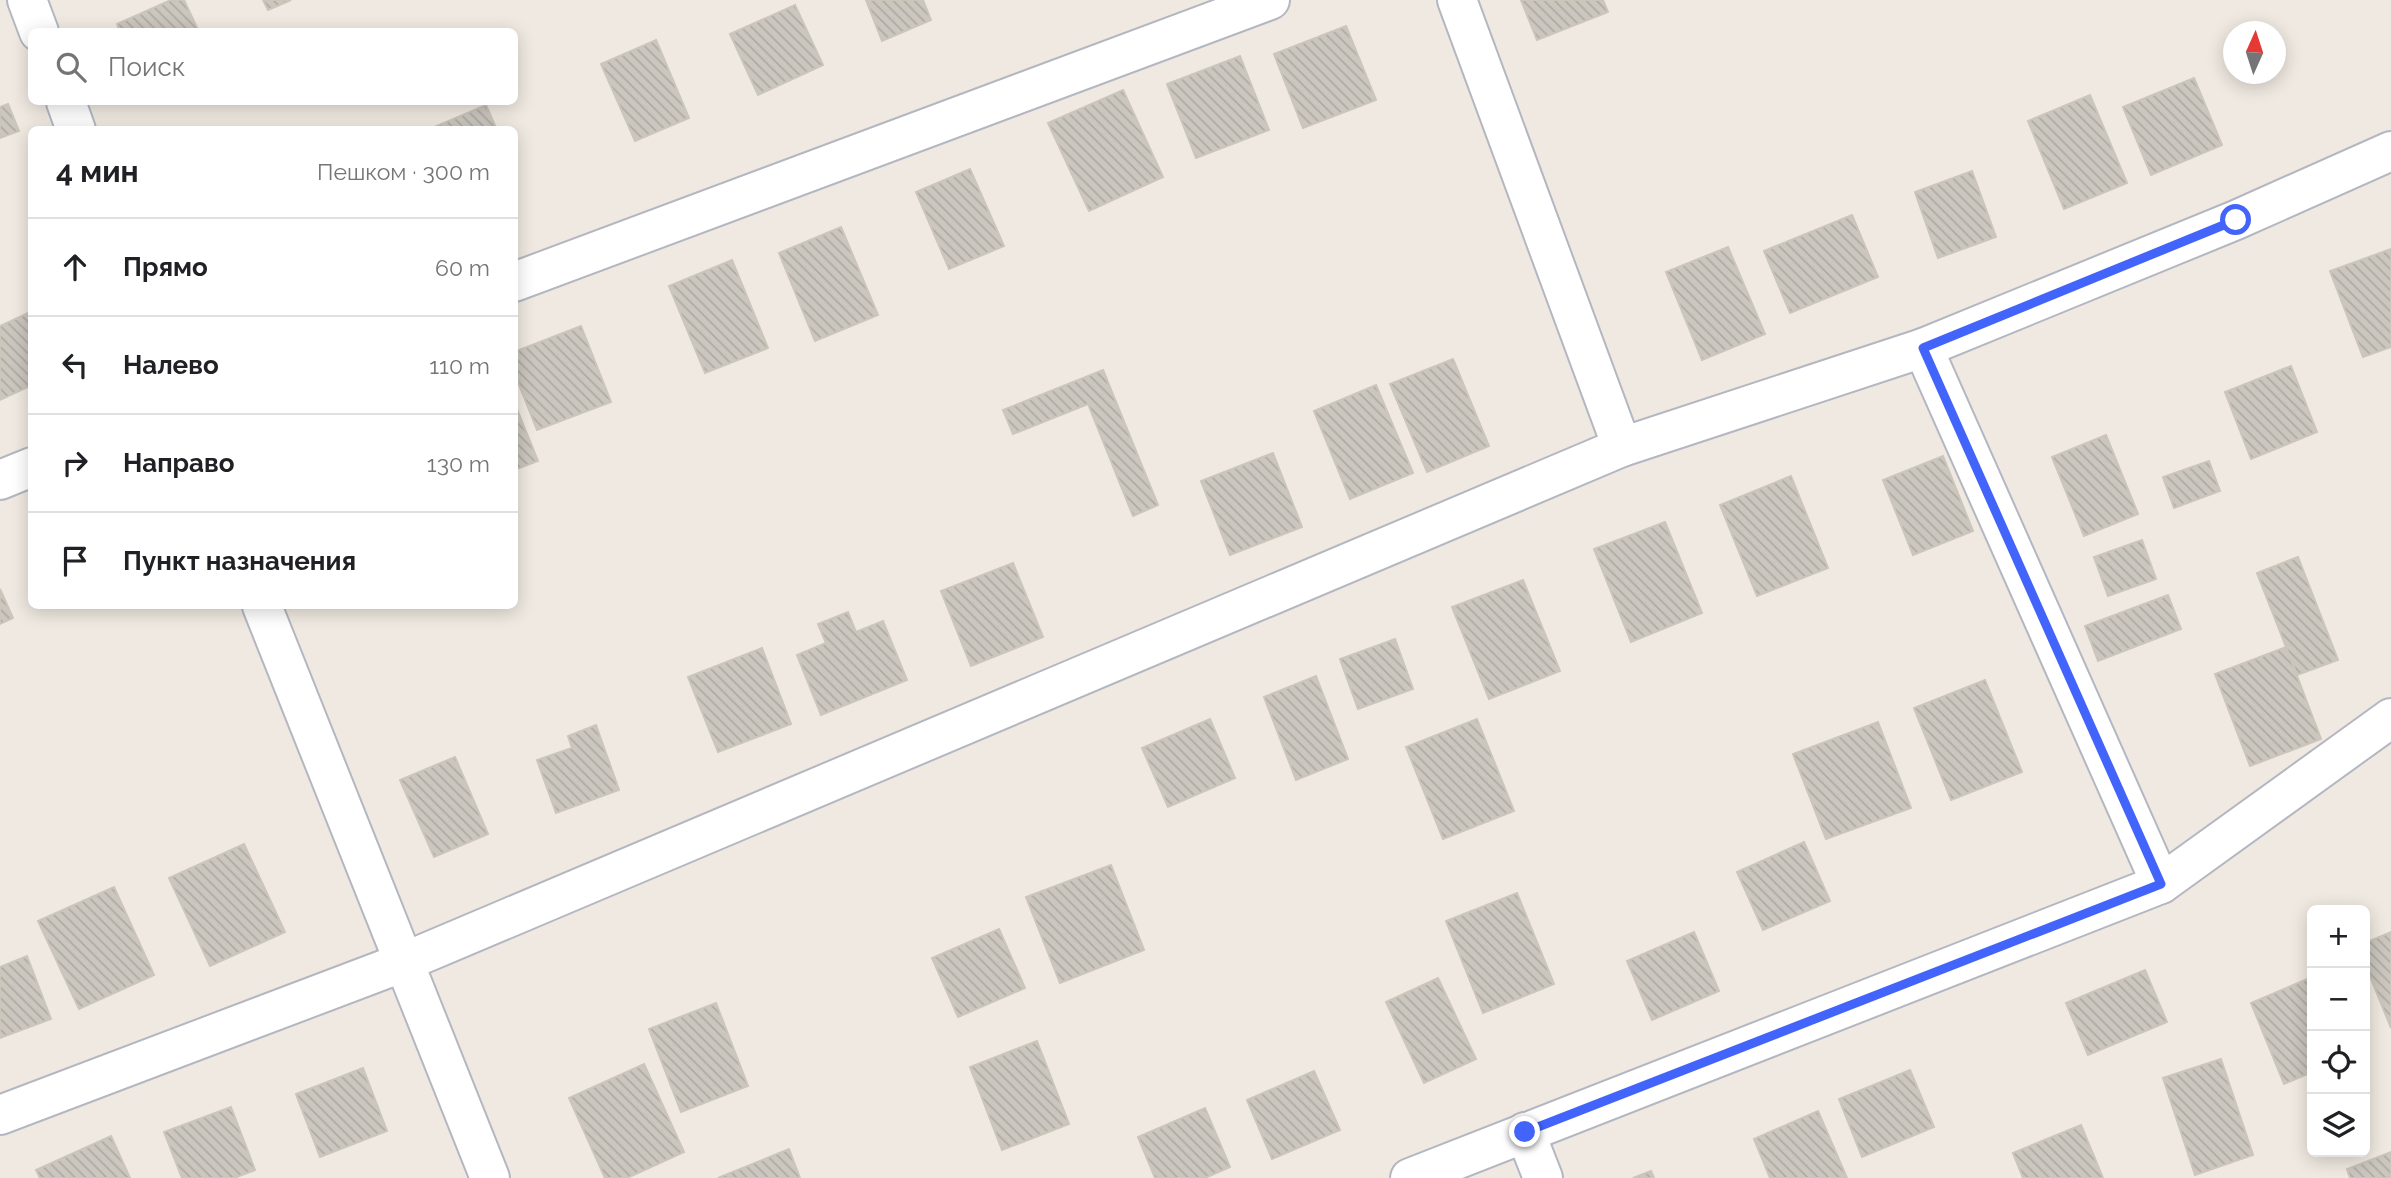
<!DOCTYPE html>
<html lang="ru">
<head>
<meta charset="utf-8">
<style>
  :root { --surface:#fff; --page:#f6f6f6; --text:#202124; --muted:#757577; --line:#e0e0e0 }
  body { margin:0; font-family:Raleway,sans-serif; background:var(--page); color:var(--text) }
  .controls { position:absolute; right:21px; bottom:21px; display:grid; overflow:hidden; border-radius:10px; box-shadow:0 4px 18px #0003 }
  .controls button { width:63px; height:63px; display:grid; place-items:center; padding:0; border:0; border-bottom:2px solid var(--line); background:var(--surface); color:var(--text); font:35px sans-serif }
  .compass { position:absolute; left:2223px; top:21px; width:63px; height:63px; border-radius:50%; background:var(--surface); box-shadow:0 4px 18px #0003; rotate:3deg }
  .stop { position:absolute; width:21px; height:21px; margin:-16px; border:5px solid #4264fb; border-radius:50%; background:#fff }
  .stop.end { background:#4264fb; border-color:#fff; box-shadow:0 2px 7px #0008 }
  .list { margin:0; padding:0; list-style:none }
  h2 { display:flex; justify-content:space-between; align-items:center; height:91px; margin:0; padding:0 28px; font-size:30px }
  h2 small { font-size:23px; font-weight:400; color:var(--muted) }
  .list li { display:grid; grid-template-columns:46px 1fr auto; gap:21px; align-items:center; box-sizing:border-box; height:98px; padding:0 28px; border-top:2px solid var(--line) }
  .list b { display:block; font-size:26px; white-space:nowrap }
  .list em { font-size:23px; font-style:normal; color:var(--muted) }
  .icon { flex:none; width:38px; height:38px; fill:none; stroke:currentColor; stroke-width:2; stroke-linecap:round; stroke-linejoin:round }
  .map { position:relative; flex:none; width:2391px; height:1178px; overflow:hidden }
  .search { position:absolute; background:var(--surface); box-shadow:0 4px 18px #0003; left:28px; top:28px; width:490px; height:77px; display:flex; align-items:center; gap:18px; box-sizing:border-box; padding:0 24px; border-radius:10px; color:var(--muted); font-size:26px }
  .panel { position:absolute; background:var(--surface); box-shadow:0 4px 18px #0003; left:28px; top:126px; width:490px; height:483px; border-radius:10px }
  .map>svg:first-child { display:block }
</style>
</head>
<body>
<div class="map">
<svg width="2391" height="1178" viewBox="0 0 2391 1178">
  <defs>
    <pattern id="building-back-hatch" width="6" height="6" patternUnits="userSpaceOnUse" patternTransform="scale(1.75)"><rect width="6" height="6" fill="#cbc7bf"/><path d="M-1 5l2 2M0 0l6 6M5-1l2 2" fill="none" stroke="#afaba4"/></pattern>
  </defs>
  <rect width="100%" height="100%" fill="#efe9e1"/>
  <g fill="url(#building-back-hatch)" stroke="#cbc5ba" stroke-width="2">
    <path d="M171,0H184L199,32H120L117,24Z"/>
    <path d="M263,0H291L268,10Z"/>
    <path d="M866,0H923L931,20L882,41Z"/>
    <path d="M1521,0H1603L1608,12L1537,40Z"/>
    <path d="M795,5L823,65L758,95L730,34Z"/>
    <path d="M1346,26L1376,100L1303,128L1274,54Z"/>
    <path d="M656,40L689,118L635,141L601,64Z"/>
    <path d="M1240,56L1269,130L1196,158L1167,84Z"/>
    <path d="M2194,78L2222,145L2151,175L2123,107Z"/>
    <path d="M1123,90L1163,177L1089,211L1048,123Z"/>
    <path d="M2090,95L2127,183L2064,209L2028,121Z"/>
    <path d="M8,104L19,131L0,138V107Z"/>
    <path d="M486,105L497,130H433L432,128Z"/>
    <path d="M970,169L1004,246L949,269L916,192Z"/>
    <path d="M1972,171L1996,237L1938,258L1915,192Z"/>
    <path d="M1852,215L1878,277L1790,313L1764,251Z"/>
    <path d="M841,227L878,315L815,341L779,253Z"/>
    <path d="M1728,247L1765,334L1702,360L1666,272Z"/>
    <path d="M2391,249V347L2363,357L2330,271Z"/>
    <path d="M732,260L768,348L705,373L669,286Z"/>
    <path d="M28,313L32,320V385L0,400V326Z"/>
    <path d="M581,326L611,402L537,430L514,372V352Z"/>
    <path d="M1453,359L1489,446L1427,472L1390,384Z"/>
    <path d="M2291,366L2317,432L2251,459L2225,392Z"/>
    <path d="M1103,370L1158,505L1133,516L1088,404L1013,434L1003,410Z"/>
    <path d="M1376,385L1413,473L1350,499L1314,411Z"/>
    <path d="M514,402L538,461L514,470Z"/>
    <path d="M2106,435L2138,514L2084,536L2052,457Z"/>
    <path d="M1273,453L1302,527L1230,555L1201,481Z"/>
    <path d="M1943,456L1973,531L1913,555L1883,480Z"/>
    <path d="M2209,461L2220,491L2174,508L2163,477Z"/>
    <path d="M1791,476L1828,568L1757,596L1720,505Z"/>
    <path d="M1665,522L1702,613L1631,642L1594,549Z"/>
    <path d="M2142,540L2156,579L2108,596L2094,557Z"/>
    <path d="M2298,557L2338,660L2297,675L2257,573Z"/>
    <path d="M1013,563L1043,637L971,666L941,591Z"/>
    <path d="M1523,580L1560,671L1489,699L1452,607Z"/>
    <path d="M0,589L13,618L0,624Z"/>
    <path d="M2168,595L2181,629L2098,661L2085,626Z"/>
    <path d="M848,612L856,632L883,621L907,680L821,715L797,655L826,643L818,624Z"/>
    <path d="M1395,639L1413,689L1358,709L1340,659Z"/>
    <path d="M2286,647L2321,739L2250,766L2215,674Z"/>
    <path d="M762,648L791,724L718,752L688,677Z"/>
    <path d="M1316,676L1348,759L1296,780L1264,697Z"/>
    <path d="M1985,680L2022,772L1951,800L1914,708Z"/>
    <path d="M1210,719L1235,778L1168,807L1142,748Z"/>
    <path d="M1477,719L1514,811L1443,839L1406,747Z"/>
    <path d="M1878,722L1911,808L1826,839L1793,754Z"/>
    <path d="M596,725L619,790L556,813L537,760L572,748L568,736Z"/>
    <path d="M455,757L488,834L434,857L400,780Z"/>
    <path d="M1804,842L1830,901L1763,930L1737,872Z"/>
    <path d="M244,844L285,932L210,966L169,878Z"/>
    <path d="M1111,865L1144,950L1060,983L1026,897Z"/>
    <path d="M114,887L154,975L79,1009L38,921Z"/>
    <path d="M1517,893L1554,984L1483,1013L1446,921Z"/>
    <path d="M999,929L1025,988L958,1017L932,958Z"/>
    <path d="M1694,932L1719,991L1652,1020L1627,961Z"/>
    <path d="M2391,932V1028L2365,964V943Z"/>
    <path d="M27,956L51,1019L0,1038V967Z"/>
    <path d="M2145,970L2167,1022L2088,1055L2066,1003Z"/>
    <path d="M2312,977V1072L2284,1084L2251,1003Z"/>
    <path d="M1438,978L1476,1059L1424,1083L1386,1002Z"/>
    <path d="M716,1003L748,1086L681,1112L649,1029Z"/>
    <path d="M1037,1041L1069,1124L1002,1150L970,1067Z"/>
    <path d="M2221,1059L2253,1155L2195,1175L2163,1078Z"/>
    <path d="M644,1064L684,1152L627,1178H605L569,1098Z"/>
    <path d="M363,1068L387,1131L320,1157L296,1094Z"/>
    <path d="M1910,1070L1934,1127L1862,1157L1839,1099Z"/>
    <path d="M1314,1071L1340,1130L1272,1159L1247,1100Z"/>
    <path d="M231,1107L255,1170L234,1178H182L164,1132Z"/>
    <path d="M1205,1108L1230,1167L1205,1178H1155L1138,1137Z"/>
    <path d="M1818,1111L1847,1178H1770L1754,1139Z"/>
    <path d="M2081,1125L2103,1178H2023L2013,1153Z"/>
    <path d="M111,1136L130,1178H40L36,1170Z"/>
    <path d="M789,1149L800,1178H718Z"/>
    <path d="M2391,1152V1178H2350L2347,1169Z"/>
    <path d="M1651,1171L1654,1178H1633Z"/>
  </g>
  <g fill="none" stroke-linecap="round" stroke-linejoin="round">
    <defs>
      <g id="minor">
        <path d="M27,0L39,32"/>
        <path d="M1457,0L1622,447L1923,348L2161,884"/>
        <path d="M66,102L76,130"/>
        <path d="M514,282L1270,0"/>
        <path d="M1923,348L2236,220L2391,151"/>
        <path d="M0,480L32,467"/>
        <path d="M262,606L490,1178"/>
        <path d="M0,1115L404,962L1622,447"/>
        <path d="M1525,1132L1543,1178"/>
        <path d="M1410,1178L2161,884L2391,718"/>
      </g>
    </defs>
    <use href="#minor" stroke="#b4b7c1" stroke-width="42"/>
    <use href="#minor" stroke="#fff" stroke-width="38"/>
  </g>
  <g fill="none" stroke-linecap="round" stroke-linejoin="round">
    <path stroke="#4264fb" stroke-width="9" d="M1525,1132L2161,884L1923,348L2236,220"/>
  </g>
</svg>
<div class="controls">
<button>+</button>
<button>−</button>
<button><svg class="icon" aria-label="locate" viewBox="0 0 24 24"><circle cx="12" cy="12" r="6"/><path d="M12 2v4M12 18v4M2 12h4M18 12h4"/></svg></button>
<button><svg class="icon" aria-label="layers" viewBox="0 0 24 24"><path d="M12 4l9 5-9 5-9-5zM3 14l9 5 9-5"/></svg></button>
</div>
<svg class="compass" viewBox="-18 -18 36 36"><path d="M0-13l5 13h-10z" fill="#e53935"/><path d="M0 13l5-13h-10z" fill="#757577"/></svg>
<div class="stop" style="left:2236px;top:220px"></div>
<div class="stop end" style="left:1525px;top:1132px"></div>
<div class="search"><svg class="icon" aria-label="search" viewBox="0 0 24 24"><circle cx="10" cy="10" r="6"/><path d="M15 15l6 6"/></svg>Поиск</div>
<section class="panel">
<h2>4 мин<small>Пешком · 300 m</small></h2>
<ul class="list">
<li><svg class="icon" aria-label="ahead" viewBox="0 0 24 24"><path d="M12 20V5M6 11l6-6 6 6"/></svg><div><b>Прямо</b></div><em>60 m</em></li>
<li><svg class="icon" aria-label="left" viewBox="0 0 24 24"><path d="M17 20v-9H6M10 6l-5 5 5 5"/></svg><div><b>Налево</b></div><em>110 m</em></li>
<li><svg class="icon" aria-label="right" viewBox="0 0 24 24"><path d="M7 20v-9h11M14 6l5 5-5 5"/></svg><div><b>Направо</b></div><em>130 m</em></li>
<li><svg class="icon" aria-label="arrive" viewBox="0 0 24 24"><path d="M6 21V4h12l-3 4 3 4H6"/></svg><div><b>Пункт назначения</b></div></li>
</ul>
</section>
</div>
</body>
</html>
